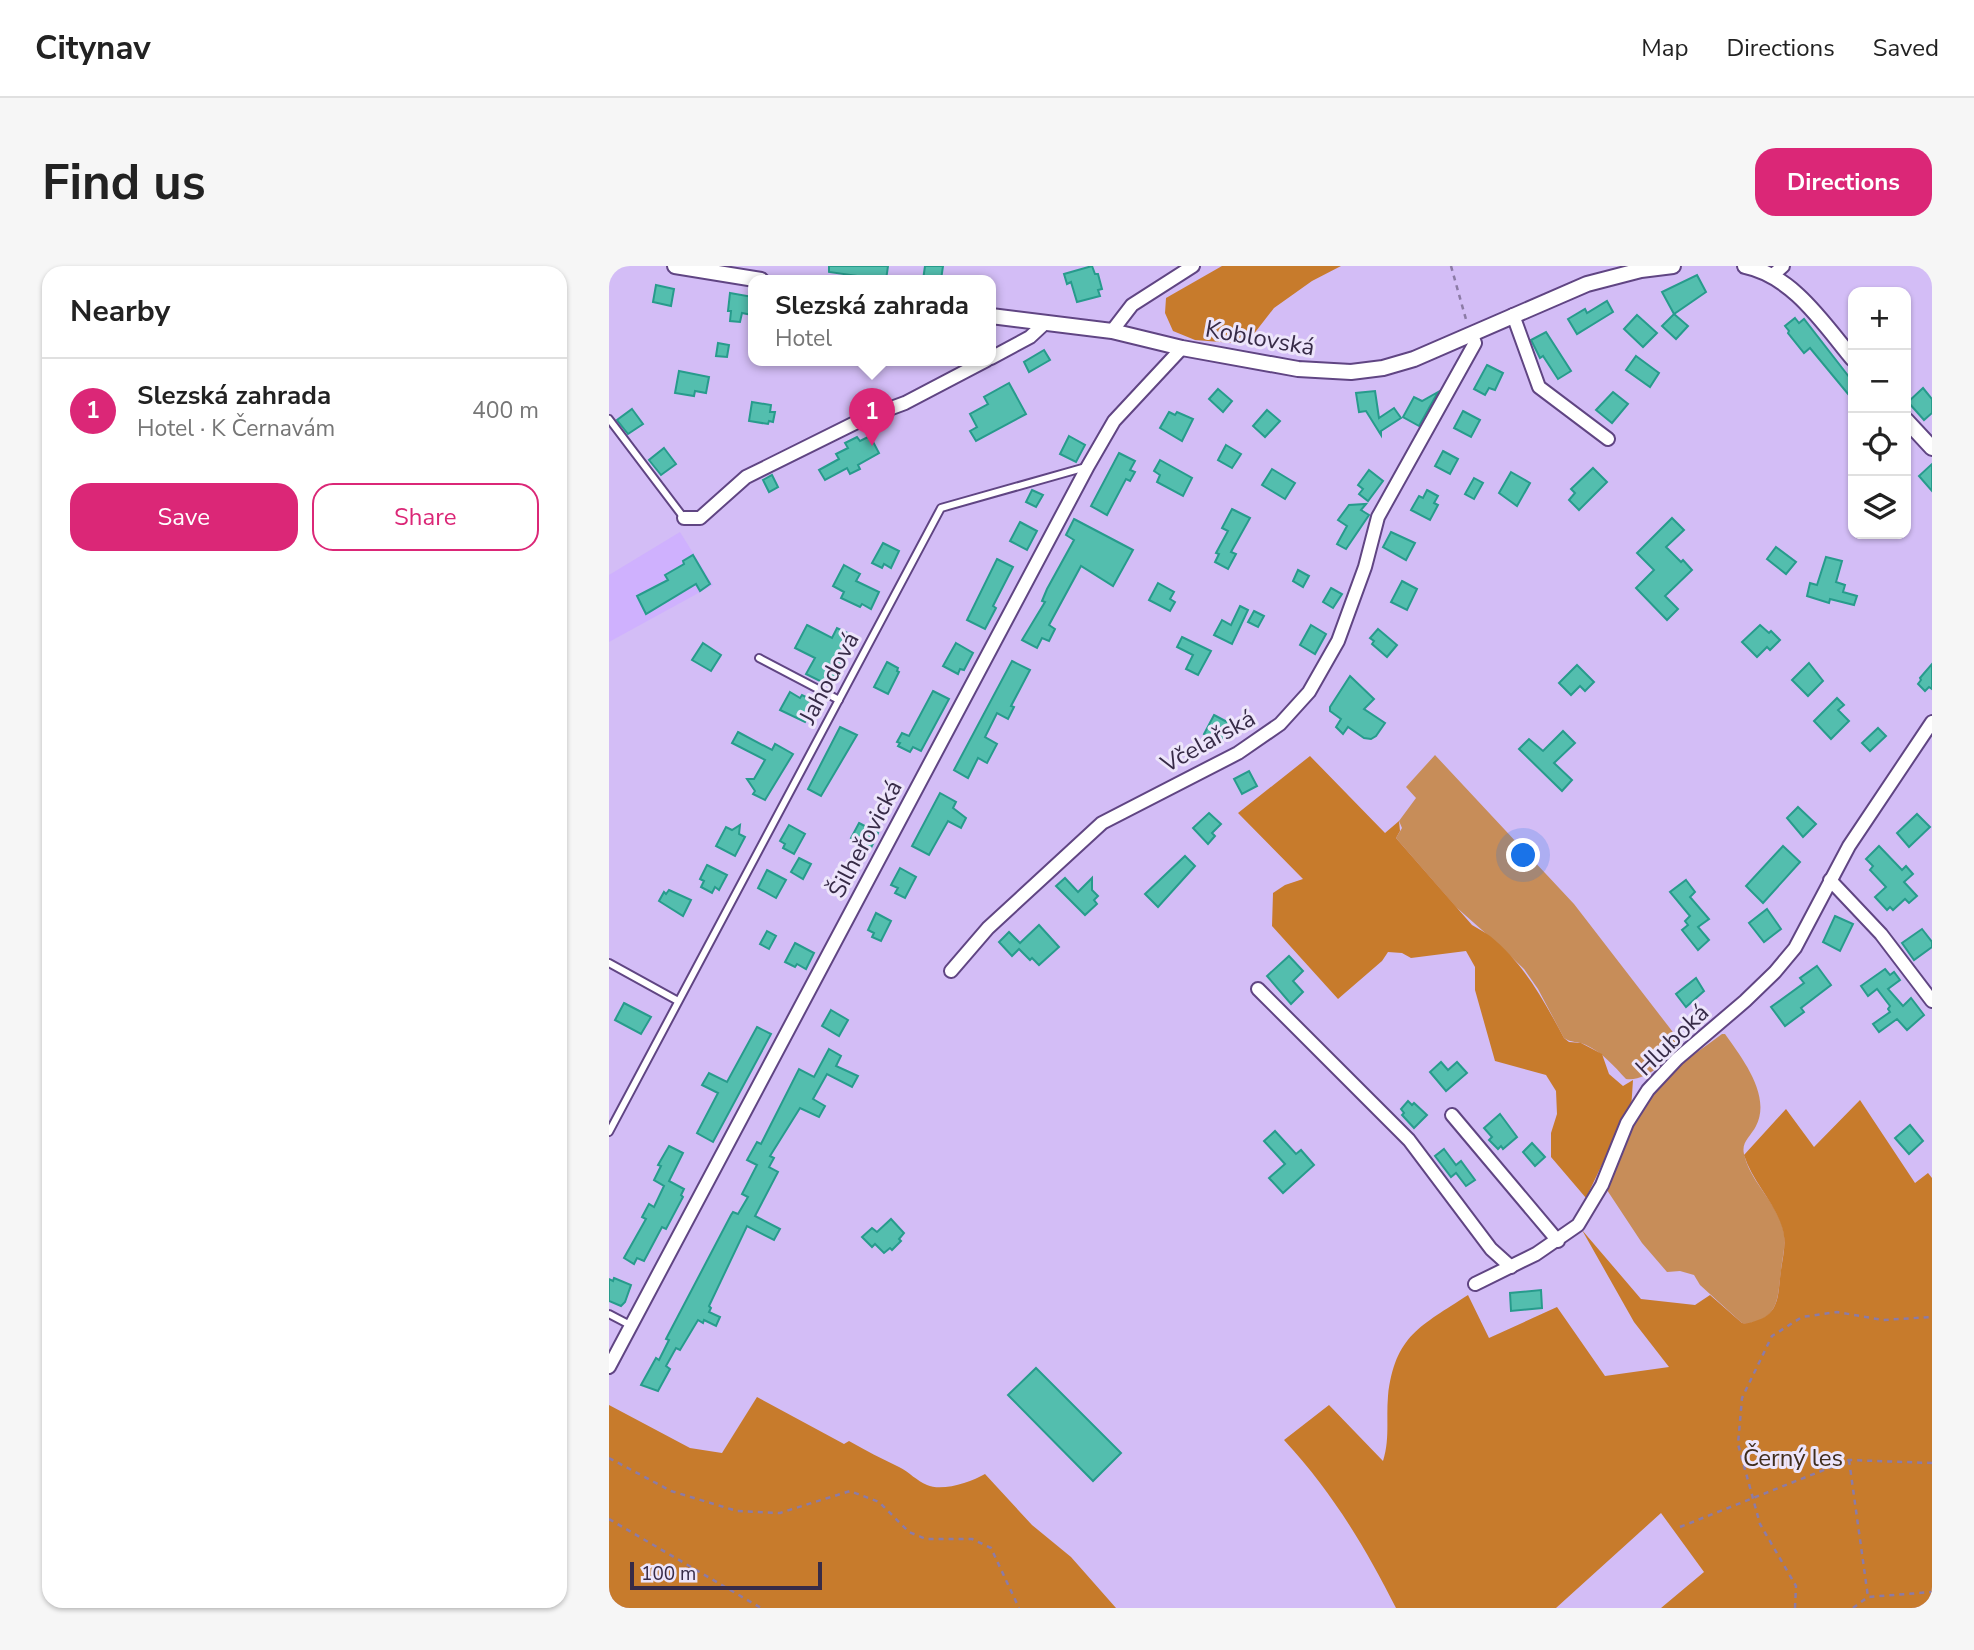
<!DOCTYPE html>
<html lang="en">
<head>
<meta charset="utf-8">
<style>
  :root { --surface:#fff; --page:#f6f6f6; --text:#222; --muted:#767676; --line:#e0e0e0; --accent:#db2777 }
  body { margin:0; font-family:"Nunito Sans",sans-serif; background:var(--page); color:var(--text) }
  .controls { position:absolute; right:21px; top:21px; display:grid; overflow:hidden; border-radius:14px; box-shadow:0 2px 5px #0004 }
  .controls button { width:63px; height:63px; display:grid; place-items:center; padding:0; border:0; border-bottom:2px solid var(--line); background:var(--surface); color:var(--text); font:35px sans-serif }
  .scale { position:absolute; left:21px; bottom:18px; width:192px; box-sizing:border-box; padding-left:7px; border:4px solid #372b47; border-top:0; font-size:19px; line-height:24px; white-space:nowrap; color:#372b47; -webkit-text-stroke:5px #ede5fb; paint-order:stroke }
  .you { position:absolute; left:915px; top:590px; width:24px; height:24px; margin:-18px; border:5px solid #fff; border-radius:50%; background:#1a73e8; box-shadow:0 0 0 10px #1a73e833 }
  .badge { display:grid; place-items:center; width:46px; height:46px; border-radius:50%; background:var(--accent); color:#fff; font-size:23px; font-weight:700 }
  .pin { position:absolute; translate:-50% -58px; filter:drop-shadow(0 2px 4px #0008) }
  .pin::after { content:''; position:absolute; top:37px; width:24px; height:21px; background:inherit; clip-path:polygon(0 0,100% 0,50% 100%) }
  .popup { position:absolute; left:139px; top:9px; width:248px; height:91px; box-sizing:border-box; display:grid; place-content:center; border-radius:14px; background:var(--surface); filter:drop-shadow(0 2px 5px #0005); font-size:23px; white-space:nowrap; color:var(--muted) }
  .popup b { font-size:26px; color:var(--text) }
  .popup::after { content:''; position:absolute; left:50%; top:100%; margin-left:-14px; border:14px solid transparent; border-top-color:var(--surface) }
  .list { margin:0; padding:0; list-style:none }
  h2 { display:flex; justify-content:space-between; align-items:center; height:91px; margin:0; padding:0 28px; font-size:30px }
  h2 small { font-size:23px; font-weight:400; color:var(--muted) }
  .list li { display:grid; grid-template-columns:46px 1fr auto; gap:21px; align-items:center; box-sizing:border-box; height:105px; padding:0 28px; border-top:2px solid var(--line) }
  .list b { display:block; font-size:26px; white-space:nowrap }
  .list p { margin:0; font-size:23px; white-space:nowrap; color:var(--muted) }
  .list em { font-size:23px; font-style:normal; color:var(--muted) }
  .actions { display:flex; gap:14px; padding:21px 28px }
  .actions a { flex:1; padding:16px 0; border:2px solid var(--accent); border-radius:21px; text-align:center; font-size:24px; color:var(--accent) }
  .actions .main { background:var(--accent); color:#fff }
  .icon { flex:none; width:38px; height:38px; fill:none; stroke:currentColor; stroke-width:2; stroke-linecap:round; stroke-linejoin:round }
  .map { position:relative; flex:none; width:1323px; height:1342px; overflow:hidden; border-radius:21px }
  header { display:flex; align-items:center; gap:42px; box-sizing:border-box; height:98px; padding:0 35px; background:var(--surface); border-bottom:2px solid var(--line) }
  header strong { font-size:33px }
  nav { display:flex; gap:38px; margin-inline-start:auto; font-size:24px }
  .intro { display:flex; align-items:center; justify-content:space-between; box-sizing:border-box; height:168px; padding:0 42px }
  h1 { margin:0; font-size:49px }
  .button { padding:18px 32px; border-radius:21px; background:var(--accent); color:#fff; font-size:24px; font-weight:700 }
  main { display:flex; gap:42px; padding:0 42px }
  aside { flex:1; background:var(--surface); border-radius:21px; box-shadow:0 2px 5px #0004 }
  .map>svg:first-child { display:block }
</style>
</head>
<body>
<header>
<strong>Citynav</strong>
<nav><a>Map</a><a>Directions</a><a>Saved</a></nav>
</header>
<div class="intro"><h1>Find us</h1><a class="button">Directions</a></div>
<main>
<aside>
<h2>Nearby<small></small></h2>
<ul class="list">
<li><span class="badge">1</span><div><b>Slezská zahrada</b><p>Hotel · K Černavám</p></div><em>400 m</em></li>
</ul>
<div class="actions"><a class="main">Save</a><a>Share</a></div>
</aside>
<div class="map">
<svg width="1323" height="1342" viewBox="0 0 1323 1342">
  <rect width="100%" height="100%" fill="#d3bdf6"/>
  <path fill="#cfb1fe" d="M71,266L104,319L0,376V309Z"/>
  <g fill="#c78d59">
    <path d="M826,489L965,638L1070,774C1063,792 1038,816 1017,813C1005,800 994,787 977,779C969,775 962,777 955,772L929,723L915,703L891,680L847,641L787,572L793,562L790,555L807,532L797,521Z"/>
    <path d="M1113,768H1116C1132,791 1163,829 1147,860C1142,870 1132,876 1135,888C1141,916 1167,935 1174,963C1178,978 1173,991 1172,1005C1169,1025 1171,1047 1149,1055C1143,1057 1139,1058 1133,1057L1091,1019L1085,1009L1071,1005L1058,1006L1033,977L996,921C1014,879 1032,830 1069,800C1083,789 1099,779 1113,768Z"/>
  </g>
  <g fill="#c77b2c">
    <path d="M613,0H732L703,15L665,42L637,78L586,74L564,65L556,47L557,32Z"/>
    <path d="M701,490L776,567L790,555L791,565L787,572L863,659C869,663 876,666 881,670C916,699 934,733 955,772L960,776L972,777L993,788L1000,808L1014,820L1024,814L1022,844L1012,859L977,932L942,891V867L948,848L947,825L937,809L886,795L866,724V701L857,685L802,692L793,687L779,686L773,695L729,733L663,660L664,627L676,619L694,613L629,547Z"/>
    <path d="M1251,834L1306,917L1319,907L1323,912V1342H1052L1095,1306L1052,1247L947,1342H787C755,1279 723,1226 675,1174L720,1139L774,1195C781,1173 777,1153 779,1130C786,1069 812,1060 859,1029L880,1072L948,1041L996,1110L1060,1101L1025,1056L973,964L1032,1033L1086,1039L1101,1029L1133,1057C1140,1058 1143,1056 1149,1054C1172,1047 1169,1023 1172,1004C1174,989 1178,976 1173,961C1165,935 1143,915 1135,889L1177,843L1205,881Z"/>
    <path d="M148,1131L235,1178L240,1175C256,1184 273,1193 290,1201C300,1206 308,1215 318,1219C333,1226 362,1216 376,1208L423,1259L462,1291L507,1342H0V1139L81,1182L113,1187Z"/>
  </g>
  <g fill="#53beae" stroke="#279b8c" stroke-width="2">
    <path d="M220,0H279L277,14L220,6Z"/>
    <path d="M316,0H334L332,14H314Z"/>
    <path d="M483,0L486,8H489L493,23L489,24L491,30L468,36L462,16L458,18L455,8Z"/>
    <path d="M1088,9L1097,26L1065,48L1053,26Z"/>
    <path d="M47,19L65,23L62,40L44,36Z"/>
    <path d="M121,27L144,31L143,49L133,47L131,56L121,55L122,45H119Z"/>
    <path d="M998,35L1004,46L968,68L959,53L976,43L978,47Z"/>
    <path d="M1065,48L1079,60L1067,73L1053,60Z"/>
    <path d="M1028,49L1048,67L1034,81L1015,63Z"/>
    <path d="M1186,52L1190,57L1195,53L1244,116V134L1201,82L1195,87L1179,67L1180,65L1176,60Z"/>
    <path d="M937,66L962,105L949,113L934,90L931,92L922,74Z"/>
    <path d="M109,77L120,79L118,91L107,90Z"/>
    <path d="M435,84L441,94L420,106L415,96Z"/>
    <path d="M1027,90L1050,107L1041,121L1017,104Z"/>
    <path d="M878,99L894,107L886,124L880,122L876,129L865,123Z"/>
    <path d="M70,105L100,111L97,127L86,125L85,130L66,127Z"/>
    <path d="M400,117L417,148L367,175L361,165L368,161L361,148L379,138L375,131Z"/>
    <path d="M1314,122L1323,133V147L1315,154L1299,136Z"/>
    <path d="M609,123L623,135L614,146L600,133Z"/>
    <path d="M766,125L770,152L785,142L792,152L772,165V169L757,145L750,146L747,127Z"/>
    <path d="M829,126L810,160L794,151L805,131L813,135Z"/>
    <path d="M1004,126L1019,138L1003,157L987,144Z"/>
    <path d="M143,136L162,139L161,146H166L164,156L160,155L159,158L140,155Z"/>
    <path d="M23,143L34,158L19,168L8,154Z"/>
    <path d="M658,144L671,155L656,171L644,160Z"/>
    <path d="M854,145L871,154L862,171L845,162Z"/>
    <path d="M560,146L566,149L568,146L584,153L573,175L551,162Z"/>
    <path d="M261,170L270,187L249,199L251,203L241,208L238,202L216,214L210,204L230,193L227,188L239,182L236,177L248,171L251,175Z"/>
    <path d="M460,170L476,179L467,196L451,188Z"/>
    <path d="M617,179L632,188L623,202L609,194Z"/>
    <path d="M55,182L67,198L52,209L40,194Z"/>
    <path d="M834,185L849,193L841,208L826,200Z"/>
    <path d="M510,187L526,195L521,204L526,206L521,215L517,213L498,249L482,240Z"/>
    <path d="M551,194L583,212L574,230L548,216L551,209L545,205Z"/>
    <path d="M1323,198V225L1310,210Z"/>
    <path d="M984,202L998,216L970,244L960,234L966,227L962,223Z"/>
    <path d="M663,203L686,217L676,233L653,219Z"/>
    <path d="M760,204L774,215L759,235L750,228L754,223L749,219Z"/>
    <path d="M902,206L921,217L908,240L890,227Z"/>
    <path d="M163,209L169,221L160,226L154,214Z"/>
    <path d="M865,212L874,217L865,233L856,228Z"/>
    <path d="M423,224L434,229L427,241L417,236Z"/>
    <path d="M818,224L829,230L825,237L829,239L821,254L802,244L810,230L814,232Z"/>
    <path d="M757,238L752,244L760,249L737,283L728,278L738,260L729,254L740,239Z"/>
    <path d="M623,243L641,252L622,286L627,288L619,303L606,296L610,288L607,287L619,265L613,262Z"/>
    <path d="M1063,252L1075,264L1057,281L1072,296L1074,294L1083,304L1056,330L1069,343L1058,354L1027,322L1045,304L1028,287Z"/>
    <path d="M465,253L524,284L504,320L472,300L440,359L446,363L440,375L433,372L428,382L413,374L436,336L433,335L438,323L465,274L457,269Z"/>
    <path d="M411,256L428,265L418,284L401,275Z"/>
    <path d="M782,266L806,277L797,294L774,281Z"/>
    <path d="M274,277L290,285L282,302L275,298L273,302L263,297Z"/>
    <path d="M1167,281L1187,296L1177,308L1158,293Z"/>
    <path d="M84,289L101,318L91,325L87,318L37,348L28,330L59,314L56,309L75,298L74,295Z"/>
    <path d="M1217,291L1233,295L1227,316L1236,319L1234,326L1248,330L1245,339L1221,333L1220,337L1198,330L1201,317L1208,319Z"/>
    <path d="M388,293L404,301L384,340L387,342L376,363L358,354Z"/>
    <path d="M235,299L251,308L247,315L270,326L262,343L253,338L251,341L232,332L235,326L224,320Z"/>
    <path d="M689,304L700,310L694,321L684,315Z"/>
    <path d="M793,315L808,323L798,344L782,336Z"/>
    <path d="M549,317L565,326L561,333L566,336L561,345L540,334Z"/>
    <path d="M722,322L733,328L724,342L714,336Z"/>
    <path d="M631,340L639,344L623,378L605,369L613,354L622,359Z"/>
    <path d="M645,345L655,350L649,361L639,356Z"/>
    <path d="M198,359L223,372L228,362L247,371L221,420L197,408L206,392L186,382Z"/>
    <path d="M702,359L717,368L706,388L691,379Z"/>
    <path d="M1151,359L1160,367L1162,365L1171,374L1161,384L1158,381L1148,391L1133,376Z"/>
    <path d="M769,363L788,379L778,391L763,378L765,375L761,372Z"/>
    <path d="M573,371L602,385L589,409L577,403L584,389L568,381Z"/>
    <path d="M94,377L112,389L102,405L83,394Z"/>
    <path d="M347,377L364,387L355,404L351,403L349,408L334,400Z"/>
    <path d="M403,395L421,404L402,440L405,441L399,453L388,447L376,471L388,478L378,497L369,492L359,512L345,504Z"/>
    <path d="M278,396L289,402L288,405L290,406L279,428L265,421Z"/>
    <path d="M1200,397L1214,415L1199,430L1183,414Z"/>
    <path d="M1323,398V423L1320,421L1316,425L1309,418L1312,414L1311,412Z"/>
    <path d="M968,399L985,416L976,425L971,420L962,429L950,417Z"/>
    <path d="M741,410L765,433L755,443L776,457L767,470L762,473L755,472L739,461L734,468L727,461L732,453L721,445V441Z"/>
    <path d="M324,425L340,433L312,485L304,481L301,486L289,480L291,477L288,476L293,467L300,470Z"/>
    <path d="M181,426L191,432L193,429L207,436L196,456L171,444Z"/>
    <path d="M1228,432L1235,439L1229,444L1240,455L1222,473L1205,455Z"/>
    <path d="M605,449L622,458L612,477L595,468Z"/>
    <path d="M231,461L248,469L212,530L199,523Z"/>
    <path d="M1269,462L1277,470L1261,485L1253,477Z"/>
    <path d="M954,465L966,477L945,497L963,514L953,525L910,483L920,473L934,485Z"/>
    <path d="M129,466L163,484L166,478L184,488L156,534L144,528L146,525L138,513H145L156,494L123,477Z"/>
    <path d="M640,505L648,520L633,528L625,513Z"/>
    <path d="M331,527L347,536L344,542L357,552L352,562L339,555L320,589L303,580Z"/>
    <path d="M1189,541L1207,558L1194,571L1178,552Z"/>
    <path d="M600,547L612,558L603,567L606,570L599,578L584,562Z"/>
    <path d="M1308,548L1321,561L1300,581L1288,567Z"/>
    <path d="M250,557L269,567L262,582L242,572Z"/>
    <path d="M131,559L130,568L136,571L126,590L107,580L117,561L123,564Z"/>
    <path d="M180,559L196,568L185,588L174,582L176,578L171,575Z"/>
    <path d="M1174,580L1191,596L1154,637L1137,620Z"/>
    <path d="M1270,580L1293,604L1297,600L1304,608L1295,616L1308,630L1300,637L1296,633L1284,644L1281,641L1278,644L1266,631L1277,621L1261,604L1264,600L1257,593Z"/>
    <path d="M576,590L586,600L549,641L536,628Z"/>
    <path d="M190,592L202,598L194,613L182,606Z"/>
    <path d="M98,599L118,609L110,624L106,621L103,627L92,621L95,615L91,613Z"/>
    <path d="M291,602L307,611L296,632L286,627L289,622L282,619Z"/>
    <path d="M158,604L177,614L167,632L149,622Z"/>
    <path d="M456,612L469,626L483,612V624L489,630L485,634L488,638L476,649L447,620Z"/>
    <path d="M1077,614L1086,626L1081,631L1100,653L1089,661L1100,674L1089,684L1073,664L1079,659L1076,655L1081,650L1061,626Z"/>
    <path d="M60,624L82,634L74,650L50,635L55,626L57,628Z"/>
    <path d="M1158,643L1172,663L1155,676L1140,657Z"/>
    <path d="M267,647L282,655L272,675L263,671L265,667L259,664Z"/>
    <path d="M1226,650L1244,658L1231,685L1214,676Z"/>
    <path d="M430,659L450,681L430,699L423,692L421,694L410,683L403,690L390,676L400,666L411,677Z"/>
    <path d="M1313,663L1323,676V681L1305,694L1293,677Z"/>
    <path d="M158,665L167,670L160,683L151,678Z"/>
    <path d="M186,677L205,687L197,703L188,698L186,701L176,696Z"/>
    <path d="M680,690L694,705L684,715L694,726L682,738L658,710Z"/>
    <path d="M1208,700L1222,719L1192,742L1195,746L1176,760L1162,741L1195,717L1191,712Z"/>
    <path d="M1276,703L1281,709L1285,706L1291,714L1279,723L1294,740L1302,732L1315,749L1298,764L1288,753L1270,766L1264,758L1281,746L1279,743L1281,740L1268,723L1259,730L1252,720Z"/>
    <path d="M1087,712L1095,725L1077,741L1067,728Z"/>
    <path d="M15,737L42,751L32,768L6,754Z"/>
    <path d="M222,744L239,754L230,770L213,760Z"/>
    <path d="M148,761L162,768L104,876L88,867L109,827L93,819L100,807L118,816Z"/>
    <path d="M220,783L232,790L227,800L249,810L243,821L218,808L204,833L216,840L210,851L191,842L161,890L165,892L160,901L169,906L146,950L171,963L165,974L138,960L100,1040L102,1042L100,1046L111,1051L107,1060L95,1054L94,1057L89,1054L71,1084L67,1082L57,1100L61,1103L49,1125L32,1119L47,1092L50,1094L60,1074L57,1073L122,949L124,946L129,948L139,931L133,928L148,899L138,894L148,876L152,878L190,803L205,811Z"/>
    <path d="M832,796L839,804L848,796L858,807L837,825L821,806Z"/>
    <path d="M799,835L803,839L805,837L818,849L805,862L793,849L795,847L792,843Z"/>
    <path d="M891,848L908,871L894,883L892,880L889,883L880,874L883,871L875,862Z"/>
    <path d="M1301,859L1314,875L1300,888L1286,872Z"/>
    <path d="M666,865L687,888L692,884L705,899L674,927L660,912L676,898L655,875Z"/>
    <path d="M923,877L936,891L926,900L914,886Z"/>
    <path d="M60,880L74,887L60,915L75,923L72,929L74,931L57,963L53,961L35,995L28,992L25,998L15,992L37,953L33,951L40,938L45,941L55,920L45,914L52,900L49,899Z"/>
    <path d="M835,883L847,899L852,895L866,914L857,920L847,907L842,911L826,890Z"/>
    <path d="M282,953L295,967L290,973L292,975L283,984L281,982L275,987L266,978L263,981L253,971L263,962L268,966Z"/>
    <path d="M5,1012L22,1019L16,1036L12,1040L0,1035V1013L4,1015Z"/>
    <path d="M932,1024L933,1042L902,1045L901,1027Z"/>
    <path d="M427,1102L512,1187L484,1215L399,1129Z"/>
  </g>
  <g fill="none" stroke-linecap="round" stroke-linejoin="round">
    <defs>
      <g id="service">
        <path d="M0,153L75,252"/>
        <path d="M150,392L230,434"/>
        <path d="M0,697L69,735"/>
        <path d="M0,866L332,242L477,201"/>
        <path d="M0,1048L21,1059"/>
      </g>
      <g id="minor">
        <path d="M1164,9L1174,0"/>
        <path d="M904,49L930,121L999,173"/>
        <path d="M503,65L523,39L584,0"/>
        <path d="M382,92L421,71L435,58"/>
        <path d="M75,252H91L137,211L258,151L296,137L378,94"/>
        <path d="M1221,614L1272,668L1323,735"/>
        <path d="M342,705L379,662L493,557L629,487L671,458L700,426L729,375L756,301L769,251L866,77L863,69"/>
        <path d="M649,723L800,874L882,983L902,1001"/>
        <path d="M843,849L949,975"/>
        <path d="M866,1018L927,988L969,959L993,919L1018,857L1039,824L1068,793L1136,735L1166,706L1186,682L1240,580L1323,456"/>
        <path d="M0,1101L479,200L505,155L573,82"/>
      </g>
      <g id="tertiary">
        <path d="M66,0L152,14"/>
        <path d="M1136,0C1184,10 1214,57 1244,93"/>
        <path d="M382,50L503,65L573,82L689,103L742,106L774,102L805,93L978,18L1032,4L1064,0"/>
        <path d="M1297,154L1323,182"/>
      </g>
    </defs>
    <use href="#service" stroke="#604583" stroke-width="10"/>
    <use href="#minor" stroke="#604583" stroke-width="16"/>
    <use href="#tertiary" stroke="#604583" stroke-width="18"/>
    <g stroke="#8c7ba6" stroke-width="2.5" stroke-dasharray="5 5" stroke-linecap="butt">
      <path d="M842,0L858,57"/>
      <path d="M0,1192L62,1225L128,1245L171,1247L241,1225L270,1236L300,1266L317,1273H363L382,1282L410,1342"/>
      <path d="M1240,1194L1259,1331"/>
      <path d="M0,1253L152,1342"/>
      <path d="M1071,1261L1240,1194L1323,1197"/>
      <path d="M1186,1342L1187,1320L1151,1258L1129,1178L1133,1132L1163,1070L1193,1051L1228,1046L1274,1054L1323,1051"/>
      <path d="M1244,1342L1259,1331L1323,1326"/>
    </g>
    <use href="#service" stroke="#fff" stroke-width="6"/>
    <use href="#minor" stroke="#fff" stroke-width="12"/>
    <use href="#tertiary" stroke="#fff" stroke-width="14"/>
  </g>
  <g text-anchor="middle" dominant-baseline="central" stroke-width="6" stroke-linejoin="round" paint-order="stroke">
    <g font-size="24" fill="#372b47" stroke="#ede5fb">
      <text transform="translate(651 72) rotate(10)">Koblovská</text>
      <text transform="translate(220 412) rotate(-62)">Jahodová</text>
      <text transform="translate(599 475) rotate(-29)">Včelařská</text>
      <text transform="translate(256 573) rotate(-62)">Šilheřovická</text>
      <text transform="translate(1063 774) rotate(-44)">Hluboká</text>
    </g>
    <g font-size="24" fill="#402d1d" stroke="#ede5fb">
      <text x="1184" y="1192">Černý les</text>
    </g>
  </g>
</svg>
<div class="controls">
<button>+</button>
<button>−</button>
<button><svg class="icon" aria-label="locate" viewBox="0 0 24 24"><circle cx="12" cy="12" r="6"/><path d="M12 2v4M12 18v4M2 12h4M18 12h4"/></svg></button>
<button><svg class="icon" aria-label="layers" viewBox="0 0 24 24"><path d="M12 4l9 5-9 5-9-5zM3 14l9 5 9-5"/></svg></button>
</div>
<div class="scale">100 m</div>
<div class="you"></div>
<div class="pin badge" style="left:263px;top:180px">1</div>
<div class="popup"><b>Slezská zahrada</b>Hotel</div>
</div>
</main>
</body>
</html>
